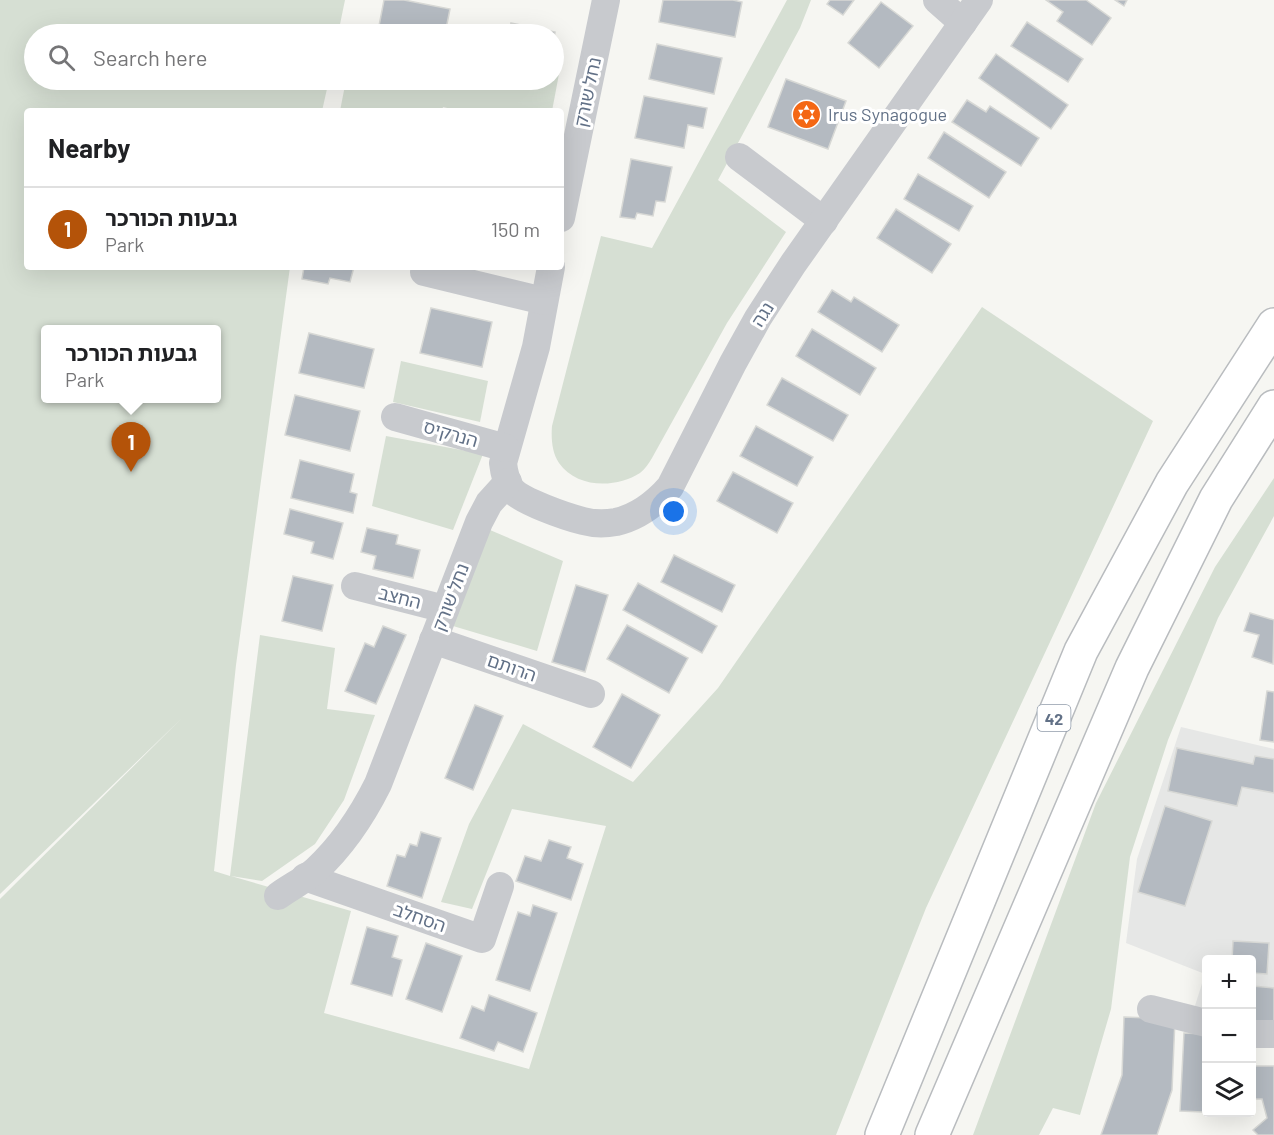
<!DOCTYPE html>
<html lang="en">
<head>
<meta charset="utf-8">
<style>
  :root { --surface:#fff; --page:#f2f2f2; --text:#202124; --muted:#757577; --line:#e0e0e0; --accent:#b45309 }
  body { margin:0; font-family:Barlow,"Noto Sans Hebrew",sans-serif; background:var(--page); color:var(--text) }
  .controls { position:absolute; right:18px; bottom:18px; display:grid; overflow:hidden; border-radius:6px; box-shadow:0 6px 24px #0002 }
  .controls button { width:54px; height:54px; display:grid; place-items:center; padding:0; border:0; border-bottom:2px solid var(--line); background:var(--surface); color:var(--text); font:30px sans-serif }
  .you { position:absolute; left:674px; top:512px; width:21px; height:21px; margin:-15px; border:4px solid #fff; border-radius:50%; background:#1a73e8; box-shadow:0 0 0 9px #1a73e833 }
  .badge { display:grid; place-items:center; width:39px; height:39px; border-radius:50%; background:var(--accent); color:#fff; font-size:20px; font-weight:700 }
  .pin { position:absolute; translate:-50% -50px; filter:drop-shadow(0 2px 3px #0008) }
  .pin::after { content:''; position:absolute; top:32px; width:21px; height:18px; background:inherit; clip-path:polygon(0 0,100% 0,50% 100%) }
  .popup { position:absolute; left:41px; top:325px; width:180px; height:78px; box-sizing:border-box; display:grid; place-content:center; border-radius:6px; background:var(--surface); filter:drop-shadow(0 2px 4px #0005); font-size:20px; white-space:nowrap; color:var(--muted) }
  .popup b { font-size:22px; color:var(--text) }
  .popup::after { content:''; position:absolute; left:50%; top:100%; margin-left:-12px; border:12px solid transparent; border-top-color:var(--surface) }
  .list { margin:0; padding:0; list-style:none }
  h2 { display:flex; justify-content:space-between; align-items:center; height:78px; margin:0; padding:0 24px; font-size:26px }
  h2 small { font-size:20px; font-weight:400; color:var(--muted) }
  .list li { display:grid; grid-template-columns:39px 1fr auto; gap:18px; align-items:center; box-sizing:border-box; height:84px; padding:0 24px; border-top:2px solid var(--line) }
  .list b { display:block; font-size:22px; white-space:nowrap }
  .list p { margin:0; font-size:20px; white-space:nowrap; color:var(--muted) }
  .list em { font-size:20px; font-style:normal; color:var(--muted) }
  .icon { flex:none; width:33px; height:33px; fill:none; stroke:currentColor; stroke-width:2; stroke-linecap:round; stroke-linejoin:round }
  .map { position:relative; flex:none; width:1274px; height:1135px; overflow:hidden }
  .search { position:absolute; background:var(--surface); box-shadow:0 6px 24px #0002; left:24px; top:24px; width:540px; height:66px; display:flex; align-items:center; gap:15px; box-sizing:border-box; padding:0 21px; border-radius:33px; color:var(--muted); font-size:22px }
  .panel { position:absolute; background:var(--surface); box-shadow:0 6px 24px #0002; left:24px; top:108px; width:540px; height:162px; border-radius:6px }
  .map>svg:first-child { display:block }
</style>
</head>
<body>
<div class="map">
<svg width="1274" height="1135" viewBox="0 0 1274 1135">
  <rect width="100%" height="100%" fill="#f6f6f2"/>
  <path fill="#e6e7e6" d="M1181,727L1274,749V1030L1252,1029V960H1206V1015L1194,1009L1205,974L1126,943L1137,859Z"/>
  <g fill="#d6dfd3" fill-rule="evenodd">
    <path d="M0,0H345L338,34H34V80H329L322,111H27V267H290L236,665L214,871L230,876L260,635L335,648L327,709L375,715L344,800L315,844L262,881L231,876L351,911L324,1013L529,1069L606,826L512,809L472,909L441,902L469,824L523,724L633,782L718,688L982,307L1153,421L926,908L836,1135H0V899L182,718L0,894ZM45,330H216V398H45Z"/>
    <path d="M787,0H811L800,28L718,180L786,232L727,323L652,458C649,463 645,469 640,473C617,488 577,489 559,463C552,453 551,438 552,426L601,236L652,248Z"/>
    <path d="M554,73L559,74L552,111H460L443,107L442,111H340L346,80H554Z"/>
    <path d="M401,361L488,381L480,422L393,402Z"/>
    <path d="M386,436L483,454L453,530L372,506Z"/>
    <path d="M1274,478V516L1218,618L1168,740L1130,857L1111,1009L1080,1115L1053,1108L1039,1135H973L1096,803L1215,567Z"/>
    <path d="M490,530L563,561L537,651L453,626Z"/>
  </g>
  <g fill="#b4bac1" stroke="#d7d8d5" stroke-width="1.5">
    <path d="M384,0H404L450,9L445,34H399L378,31Z"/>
    <path d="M663,0H733L742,2L735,37L659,22Z"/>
    <path d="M830,0H854L843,15L827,4Z"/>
    <path d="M1046,0H1086L1111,18L1092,45L1057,21L1063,12Z"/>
    <path d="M1115,0H1127L1124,6Z"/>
    <path d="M881,2L913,26L879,68L848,43Z"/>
    <path d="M1027,22L1083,59L1068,82L1011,46Z"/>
    <path d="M511,23L555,32L554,38V34H488L490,25L510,29Z"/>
    <path d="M657,44L722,58L714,94L649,79Z"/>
    <path d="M996,54L1068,105L1051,129L979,78Z"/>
    <path d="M786,79L846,101L828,149L768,127Z"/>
    <path d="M644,96L707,108L703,128L688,125L684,148L635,138Z"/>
    <path d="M967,100L986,112L990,106L1039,138L1021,166L952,122Z"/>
    <path d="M944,132L1006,172L989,198L928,158Z"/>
    <path d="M631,159L672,167L665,202L656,201L653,216L637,213L635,219L620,217Z"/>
    <path d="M918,174L973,206L959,231L904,199Z"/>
    <path d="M896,209L951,244L932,273L877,238Z"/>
    <path d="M304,267H354L350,282L330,278L328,284L302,279Z"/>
    <path d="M832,290L851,302L854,297L899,325L882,352L818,312Z"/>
    <path d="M431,308L492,322L482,367L420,353Z"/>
    <path d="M812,329L876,368L860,395L796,356Z"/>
    <path d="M309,333L374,349L364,388L299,373Z"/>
    <path d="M782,378L848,415L833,441L767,405Z"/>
    <path d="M295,395L360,411L350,451L285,435Z"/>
    <path d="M756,426L813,457L797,486L740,456Z"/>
    <path d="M300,460L354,474L350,492L357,494L353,513L291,498Z"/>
    <path d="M733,472L793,503L777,533L717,501Z"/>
    <path d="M290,509L343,523L333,559L311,553L314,542L284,534Z"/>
    <path d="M367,528L398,535L396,544L420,550L413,578L373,569L376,556L361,552Z"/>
    <path d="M674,555L735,585L722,612L661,582Z"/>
    <path d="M293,576L333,585L322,631L282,621Z"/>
    <path d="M638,583L717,626L702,653L623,610Z"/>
    <path d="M576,585L608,595L585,672L552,662Z"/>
    <path d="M1250,613L1274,620L1273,664L1252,657L1259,635L1244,631Z"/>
    <path d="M627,625L688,658L669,693L607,659Z"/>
    <path d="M383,626L406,635L376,704L345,691L365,643L374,647Z"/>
    <path d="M1267,691L1274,692V742L1260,740Z"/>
    <path d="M622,694L660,715L631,768L593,747Z"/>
    <path d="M475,705L503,716L473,790L445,778Z"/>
    <path d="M1177,748L1253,764L1255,756L1274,759V793L1242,787L1237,806L1168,791Z"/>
    <path d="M1165,806L1212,821L1185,906L1138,892Z"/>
    <path d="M421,832L441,838L422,898L387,886L397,855L405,857L410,844L417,846Z"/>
    <path d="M549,840L571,847L567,858L583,864L571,900L516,881L525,856L541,861Z"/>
    <path d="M533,905L557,913L530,991L496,980L518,912L530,916Z"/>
    <path d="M367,927L398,936L392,957L402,960L392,996L351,984Z"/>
    <path d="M1233,941L1269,943L1267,974L1252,973V960H1232Z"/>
    <path d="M426,943L462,956L442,1012L406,999Z"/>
    <path d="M1252,986L1274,988V1027L1252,1025Z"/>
    <path d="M489,995L537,1013L523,1052L498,1042L494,1051L460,1038L472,1006L484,1011Z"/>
    <path d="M1124,1017L1175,1019L1172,1090L1157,1135H1101L1122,1075Z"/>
    <path d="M1184,1033L1206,1034L1203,1112L1180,1111Z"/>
    <path d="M1252,1066H1274V1135H1258L1253,1130L1267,1118L1262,1099H1252Z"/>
  </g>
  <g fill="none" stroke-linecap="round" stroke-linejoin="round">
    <defs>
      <g id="highway">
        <path d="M882,1135L1081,651L1172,483L1274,325"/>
        <path d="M932,1135L1132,668L1216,499L1274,407"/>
      </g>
    </defs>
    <use href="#highway" stroke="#b9bcbf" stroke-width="36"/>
    <g stroke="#c8cace" stroke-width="28">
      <path d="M937,0L963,23"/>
      <path d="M739,157L824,221"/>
      <path d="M561,218L606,0"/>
      <path d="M551,267L536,347L503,463C504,472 506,481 511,489C520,501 567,517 583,521C594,524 605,524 616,522C638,517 655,504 670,487L733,363L758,318L793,264L979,0"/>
      <path d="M424,272L544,301"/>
      <path d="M395,417L506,448"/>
      <path d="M355,586L445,609"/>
      <path d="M433,640L591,694"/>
      <path d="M305,877L482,939L500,886"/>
      <path d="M278,896C290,887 305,880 316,870C343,845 362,816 378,784L479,522L489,503L508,482"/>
      <path d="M1151,1009L1206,1023"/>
      <path d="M1252,1034H1274"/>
    </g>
    <use href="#highway" stroke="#fff" stroke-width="33"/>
  </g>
  <defs>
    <symbol id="synagogue-disc" viewBox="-11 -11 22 22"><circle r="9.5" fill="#f46714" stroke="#fff"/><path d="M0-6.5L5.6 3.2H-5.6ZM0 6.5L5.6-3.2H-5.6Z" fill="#fff"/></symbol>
  </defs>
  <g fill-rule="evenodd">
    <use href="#synagogue-disc" x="790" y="98" width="33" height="33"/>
  </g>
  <g text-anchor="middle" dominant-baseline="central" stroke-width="6" stroke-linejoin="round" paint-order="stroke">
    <rect fill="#fff" stroke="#919cab" stroke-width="1.5" x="1037.5" y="705" width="33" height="26" rx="4.5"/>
    <g font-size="16" font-weight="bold" fill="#627187">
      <text x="1054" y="718">42</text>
    </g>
    <g font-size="18" fill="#627187" stroke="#fff">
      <text transform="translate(587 92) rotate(-78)">נחל שורק</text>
      <text transform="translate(762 314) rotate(-58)">נגה</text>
      <text transform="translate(451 433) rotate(16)">הנרקיס</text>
      <text transform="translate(400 597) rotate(14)">החצב</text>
      <text transform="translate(450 597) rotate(-69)">נחל שורק</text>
      <text transform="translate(512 667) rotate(19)">הרותם</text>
      <text transform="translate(420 917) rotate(19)">הסחלב</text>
    </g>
    <g font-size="18" fill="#627187" stroke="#fff" text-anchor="start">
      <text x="828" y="114">Irus Synagogue</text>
    </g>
  </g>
</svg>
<div class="controls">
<button>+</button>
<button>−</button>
<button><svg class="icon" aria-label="layers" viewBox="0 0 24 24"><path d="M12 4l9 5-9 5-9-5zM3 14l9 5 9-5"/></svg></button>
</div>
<div class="you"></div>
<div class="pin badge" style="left:131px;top:472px">1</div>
<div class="popup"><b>גבעות הכורכר</b>Park</div>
<div class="search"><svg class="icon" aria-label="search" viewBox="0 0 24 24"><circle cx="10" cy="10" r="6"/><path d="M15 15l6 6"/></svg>Search here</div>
<section class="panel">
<h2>Nearby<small></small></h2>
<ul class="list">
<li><span class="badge">1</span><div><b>גבעות הכורכר</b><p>Park</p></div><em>150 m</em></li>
</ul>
</section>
</div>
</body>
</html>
